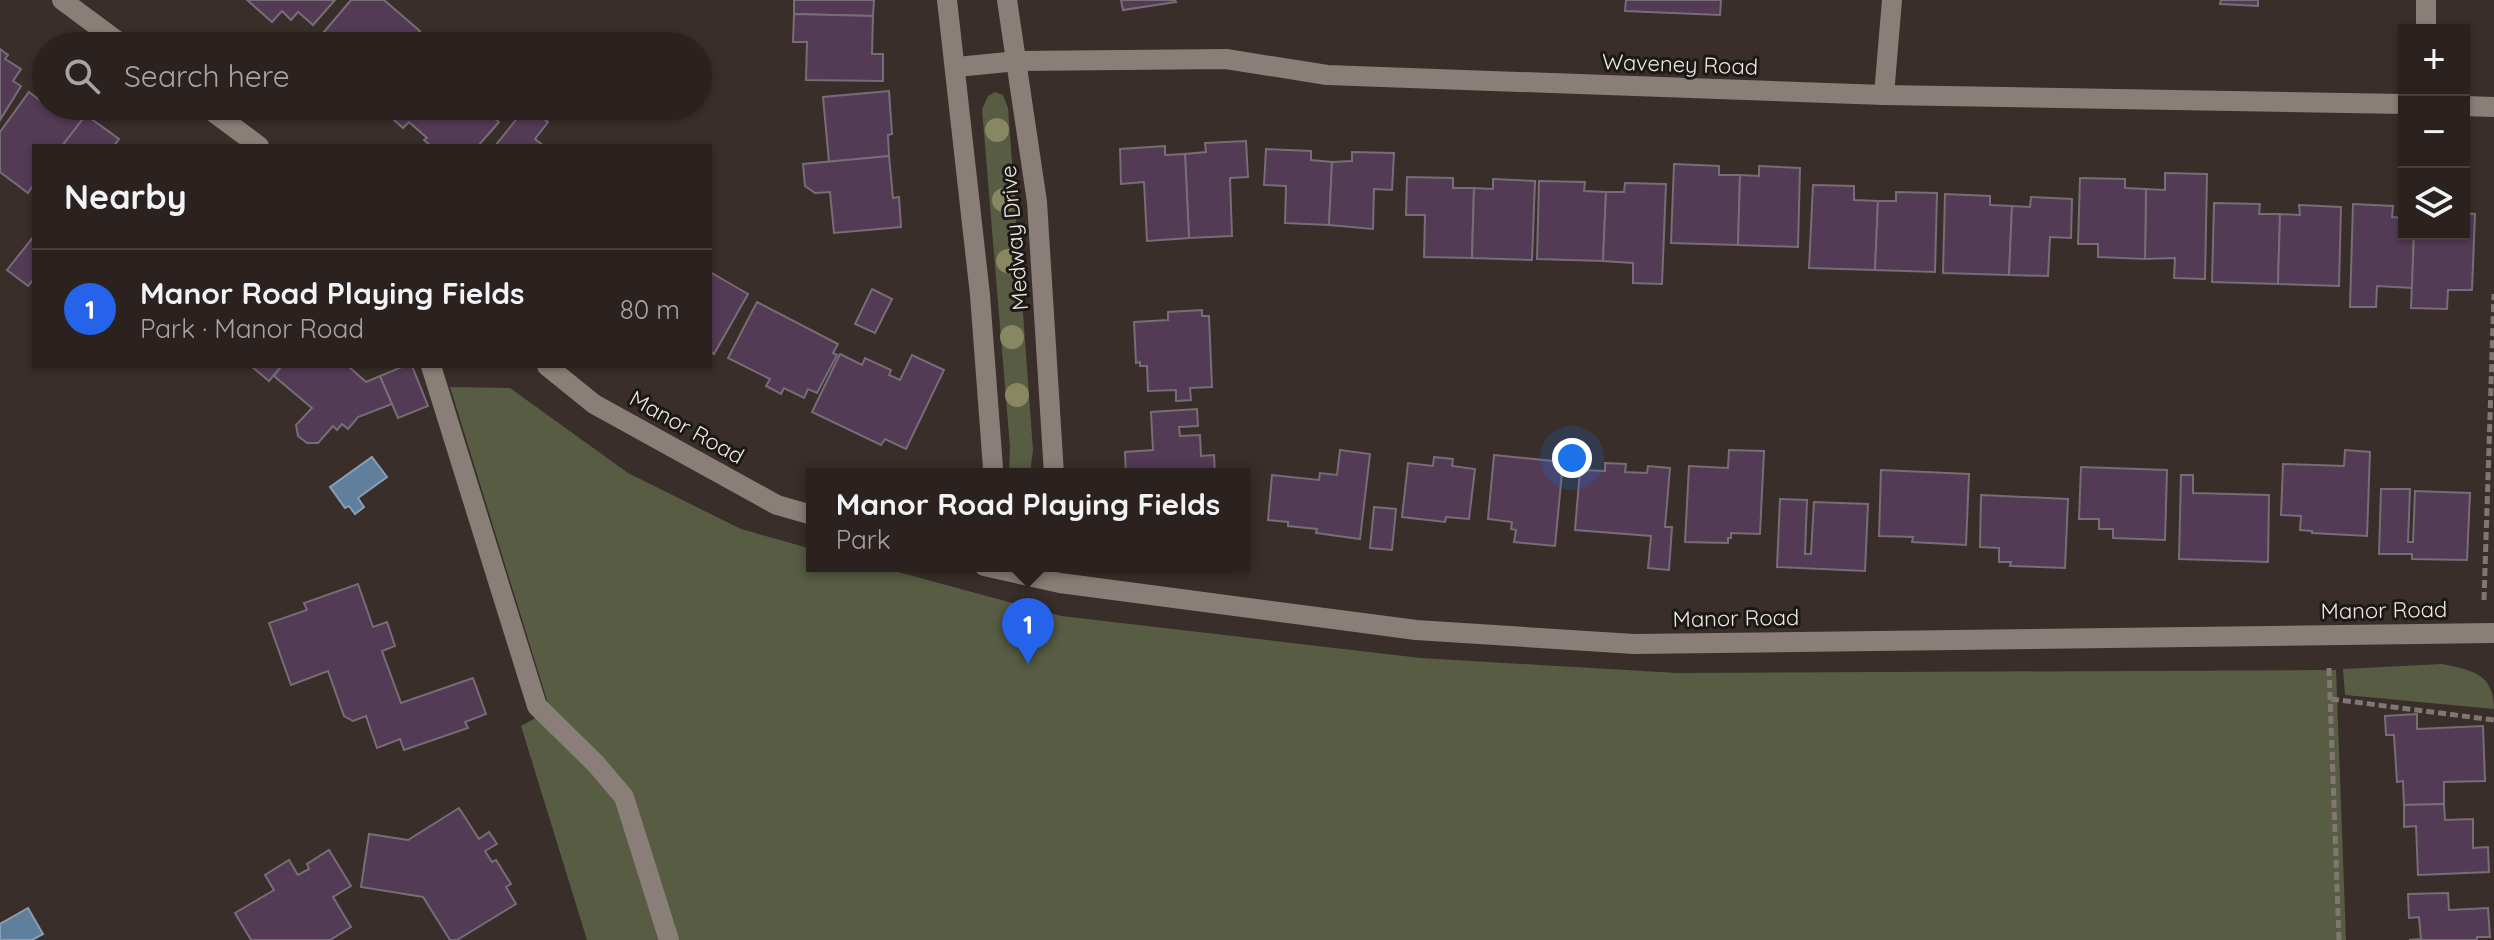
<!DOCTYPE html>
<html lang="en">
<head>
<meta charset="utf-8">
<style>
  :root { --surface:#2b221f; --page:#372f2c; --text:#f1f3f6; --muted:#a6a4a4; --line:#473f3d; --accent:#2563eb }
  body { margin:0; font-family:Quicksand,sans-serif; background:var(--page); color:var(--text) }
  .controls { position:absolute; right:24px; top:24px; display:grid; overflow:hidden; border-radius:0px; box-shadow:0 2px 6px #0004 }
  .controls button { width:72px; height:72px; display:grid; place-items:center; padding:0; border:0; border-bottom:2px solid var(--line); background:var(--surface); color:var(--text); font:40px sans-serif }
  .you { position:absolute; left:1572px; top:458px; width:28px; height:28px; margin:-20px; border:6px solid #fff; border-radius:50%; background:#1a73e8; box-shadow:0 0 0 12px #1a73e833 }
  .badge { display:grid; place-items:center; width:52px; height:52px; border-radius:50%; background:var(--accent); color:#fff; font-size:26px; font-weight:700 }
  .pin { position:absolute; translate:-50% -66px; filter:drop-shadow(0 2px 4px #0008) }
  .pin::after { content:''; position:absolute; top:42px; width:28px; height:24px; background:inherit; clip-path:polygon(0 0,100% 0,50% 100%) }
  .popup { position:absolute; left:806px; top:468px; width:444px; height:104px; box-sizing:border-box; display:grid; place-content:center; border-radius:0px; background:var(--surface); filter:drop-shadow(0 2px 6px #0005); font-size:26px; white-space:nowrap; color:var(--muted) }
  .popup b { font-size:30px; color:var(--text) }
  .popup::after { content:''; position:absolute; left:50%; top:100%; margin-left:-16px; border:16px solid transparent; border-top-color:var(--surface) }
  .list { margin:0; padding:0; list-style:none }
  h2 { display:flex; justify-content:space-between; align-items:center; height:104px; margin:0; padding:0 32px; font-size:34px }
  h2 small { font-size:26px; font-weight:400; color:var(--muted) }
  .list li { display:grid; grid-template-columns:52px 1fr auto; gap:24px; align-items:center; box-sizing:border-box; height:120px; padding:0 32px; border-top:2px solid var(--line) }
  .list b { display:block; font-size:30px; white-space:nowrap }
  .list p { margin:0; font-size:26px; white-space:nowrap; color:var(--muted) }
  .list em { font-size:26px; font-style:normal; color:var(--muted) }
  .icon { flex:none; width:44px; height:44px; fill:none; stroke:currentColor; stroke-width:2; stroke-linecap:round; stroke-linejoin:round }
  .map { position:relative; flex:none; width:2494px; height:940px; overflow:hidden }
  .search { position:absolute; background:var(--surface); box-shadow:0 2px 6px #0004; left:32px; top:32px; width:680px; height:88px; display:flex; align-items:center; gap:20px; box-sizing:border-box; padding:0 28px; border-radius:44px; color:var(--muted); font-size:30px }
  .panel { position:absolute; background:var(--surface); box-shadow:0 2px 6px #0004; left:32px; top:144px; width:680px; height:224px; border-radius:0px }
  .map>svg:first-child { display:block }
</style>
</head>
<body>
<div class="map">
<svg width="2494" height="940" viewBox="0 0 2494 940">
  <rect width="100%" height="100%" fill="#392e29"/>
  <g fill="#575c43">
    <path d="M995,92L1003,95L1008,108L1033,450L1030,474H1009L1010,447L982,109L988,96Z"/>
    <path d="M450,387L510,388L628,473L741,529L812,549V566H876L1061,616L1421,658L1677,673L2336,670L2346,940H587L521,726L550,710Z"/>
    <path d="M2442,664C2471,670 2494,673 2494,709L2345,695L2343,669Z"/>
  </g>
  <g fill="#607f9c" stroke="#8a9eb1" stroke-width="2">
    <path d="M372,457L387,477L358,498L364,507L355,514L349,506L345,508L330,487Z"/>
    <path d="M28,908L43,934L32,940H0V924Z"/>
  </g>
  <g fill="#533a55" stroke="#766d77" stroke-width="2">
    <path d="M247,0H335L313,25L298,12L291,20L282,11L272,22Z"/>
    <path d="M351,0H384L420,31L407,46H312Z"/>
    <path d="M794,0H874L873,16L794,14Z"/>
    <path d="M1121,0H1175L1176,2L1123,10Z"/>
    <path d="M1626,0H1721L1720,15L1625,11Z"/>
    <path d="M2221,0H2258V6L2220,4Z"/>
    <path d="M794,14L873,16L872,54H883V81L806,80L807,42H793Z"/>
    <path d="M0,49L8,55L5,59L21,69L13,81L21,86L0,120Z"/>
    <path d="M889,91L892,134L888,135L889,156L829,162L823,97Z"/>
    <path d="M29,92L41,101L46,94V106H74L86,115L62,146H34V184L28,193L0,172V132Z"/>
    <path d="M388,106H481L499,122L478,146H431L424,140L427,138L409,122L403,128L384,111Z"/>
    <path d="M527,106L548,122L535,139L544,146H495Z"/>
    <path d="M86,115L119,139L114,146H62Z"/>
    <path d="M1246,141L1248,177L1230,178L1232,236L1189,238L1185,154L1206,152L1205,143Z"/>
    <path d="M1165,146V155L1185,154L1189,238L1147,241L1144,182L1121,184L1120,149Z"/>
    <path d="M1266,149L1311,151V160L1332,162L1329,225L1285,223L1286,186L1264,185Z"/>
    <path d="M1352,152L1394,153L1392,190L1374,189L1373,229L1329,225L1332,162L1352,161Z"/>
    <path d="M889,156L893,198L899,197L901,227L834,233L830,192L815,193L805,186L803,164Z"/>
    <path d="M1674,164L1719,166V175H1740L1738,245L1671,243Z"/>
    <path d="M1759,166L1800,168L1798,247L1738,245L1740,175L1759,176Z"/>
    <path d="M2165,173L2207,174L2205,279L2174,278L2175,258L2145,259L2146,189L2165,190Z"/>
    <path d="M1407,177L1453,178V188H1474L1472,258L1424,257L1425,215H1406Z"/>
    <path d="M2080,178L2125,179V188L2146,189L2145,259L2098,257V244H2078Z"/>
    <path d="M1493,179L1535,181L1532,260L1472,258L1474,188L1493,189Z"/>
    <path d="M1539,181L1585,182L1584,191L1606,192L1603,261L1537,259Z"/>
    <path d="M1625,183L1666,184L1662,284L1633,283V263L1603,261L1606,192H1624Z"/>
    <path d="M1813,185L1854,186V200L1878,201L1875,270L1809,268Z"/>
    <path d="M1896,192L1937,193L1935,272L1875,270L1878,201H1896Z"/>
    <path d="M1945,194L1990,196V205L2012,206L2009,275L1943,273Z"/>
    <path d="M2031,197L2072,199L2071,238L2050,237L2048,276L2009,275L2012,206L2030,207Z"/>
    <path d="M2214,203L2260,204L2259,214H2280L2278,284L2212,282Z"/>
    <path d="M2353,204L2393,206L2392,217L2404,218V234H2414L2412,288L2377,286L2376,307H2350Z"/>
    <path d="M2299,205L2341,207L2339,286L2278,284L2280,214L2300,215Z"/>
    <path d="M2464,213L2475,214L2472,290H2448L2447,309L2411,308L2414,234H2464Z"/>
    <path d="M34,236V279L28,286L7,270Z"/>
    <path d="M710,272L748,294L714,354L710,351Z"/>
    <path d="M872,289L892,299L875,333L855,324Z"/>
    <path d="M757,302L838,344L833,353L837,355L817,393L808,389L804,398L784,388L781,394L766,386L770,379L728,358Z"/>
    <path d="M1202,310V316H1209L1212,387L1190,388L1191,400L1176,401V390L1148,391L1147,366H1140V362L1136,363L1134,322L1168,320V312Z"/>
    <path d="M840,354L862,365L865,358L891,370L889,375L900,380L912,355L944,370L906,449L885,439L881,445L812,412Z"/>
    <path d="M251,366H281L269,381Z"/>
    <path d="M282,366H348L366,382L380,376L392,404L358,417L348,429L342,424L337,430L333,426L318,443H307L298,436L296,425L312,408L274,376Z"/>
    <path d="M404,366H412L428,406L398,418L380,376Z"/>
    <path d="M1197,409L1198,426L1179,427L1180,436L1200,435L1201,456L1214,455L1215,474H1126L1125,452L1153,450L1151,412Z"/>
    <path d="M1340,450L1370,454L1360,539L1316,533L1317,529L1288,526V522L1268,520L1272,475L1319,480L1320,473L1337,475Z"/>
    <path d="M1729,450L1764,451L1760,534L1731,533V538H1728V543L1685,542L1689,466L1728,468Z"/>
    <path d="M2345,450L2370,452L2367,536L2312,533V531L2300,530L2301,516L2281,515L2283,464L2344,466Z"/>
    <path d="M1494,455L1563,462L1555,546L1514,542L1516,530L1511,529L1512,522L1488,519Z"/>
    <path d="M1434,457L1453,459L1452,466L1475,469L1469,519L1446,517L1445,522L1402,517L1408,463L1433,466Z"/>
    <path d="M1605,463L1626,464L1625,472L1647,473L1648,466L1670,468L1665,527H1672L1669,570L1648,568L1651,536L1575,530L1580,470L1605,471Z"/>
    <path d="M2081,467L2167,470L2165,540L2113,538V529H2099V519H2079Z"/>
    <path d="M1881,470L1969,474L1966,545L1912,542L1913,537L1879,536Z"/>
    <path d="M2181,475H2193V493L2269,495L2268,562L2179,559Z"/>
    <path d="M2381,489H2410L2408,542H2413L2415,491L2470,493L2467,560L2412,559V554H2379Z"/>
    <path d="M1981,495L2068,499L2065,568L2010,566L2011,562H1999V548L1980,547Z"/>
    <path d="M1780,499L1807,500L1805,554H1811L1814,502L1868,504L1865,571L1777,567Z"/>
    <path d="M1374,507L1396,509L1392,550L1370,548Z"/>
    <path d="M358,584L373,627L387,622L395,646L382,651L401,703L473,678L486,714L465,722L468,728L404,750L400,739L377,748L366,716L353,721L344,716L328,671L291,685L269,623L307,610L304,603Z"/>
    <path d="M2417,714V729L2483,726L2485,781L2444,782V804L2404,805L2403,781L2397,782L2394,735H2386L2385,716Z"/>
    <path d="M2444,804L2445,820L2473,819V848L2488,847L2489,872L2418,875L2416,826L2404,827V805Z"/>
    <path d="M459,808L479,839L489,832L497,844L485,851L492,862L496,860L511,884L506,887L516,904L457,940H450L423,897L361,887L369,834L408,840Z"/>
    <path d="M329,850L351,886L333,897L351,927L330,940H251L235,913L274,890L265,875L289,860L298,875L309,869L307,864Z"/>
    <path d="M2448,893L2449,910L2488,908L2490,937H2477V940H2409L2421,939L2419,917L2409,918L2408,894Z"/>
  </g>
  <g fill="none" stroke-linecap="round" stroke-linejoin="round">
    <g stroke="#807772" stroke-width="5" stroke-dasharray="8 4" stroke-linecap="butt">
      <path d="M2484,600L2494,294"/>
      <path d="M2329,668L2339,940"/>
      <path d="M2331,699L2494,720"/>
    </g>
    <g stroke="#8a7e78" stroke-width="20">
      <path d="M62,0L124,46"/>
      <path d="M947,0L980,295L993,468L991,474"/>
      <path d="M1007,0L1037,202L1054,474"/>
      <path d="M2426,0V30"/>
      <path d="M957,67L1018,61L1226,59L1327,75L1884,95L2404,104"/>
      <path d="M1884,95L1892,0"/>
      <path d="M205,106L259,146"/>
      <path d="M2464,106L2494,107"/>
      <path d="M431,366L537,706L596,764L624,797L669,940"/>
      <path d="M547,366L594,404L777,505L812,515"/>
      <path d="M984,566L1060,583L1416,630L1634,644L2494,633"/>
    </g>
  </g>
  <g fill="#878862">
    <circle cx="997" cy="130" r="12"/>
    <circle cx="1004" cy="200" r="12"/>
    <circle cx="1008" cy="261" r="12"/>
    <circle cx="1012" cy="337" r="12"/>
    <circle cx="1017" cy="395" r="12"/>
  </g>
  <g text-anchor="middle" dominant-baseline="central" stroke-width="6" stroke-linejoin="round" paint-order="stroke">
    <g font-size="22" fill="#ede6e2" stroke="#1c1815">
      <text transform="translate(1680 64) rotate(2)">Waveney Road</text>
      <text transform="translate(1014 238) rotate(-95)">Medway Drive</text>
      <text transform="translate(687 427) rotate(29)">Manor Road</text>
      <text transform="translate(2384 610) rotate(-1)">Manor Road</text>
      <text transform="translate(1736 618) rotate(-1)">Manor Road</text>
    </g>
  </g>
</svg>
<div class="controls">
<button>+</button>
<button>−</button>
<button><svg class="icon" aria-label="layers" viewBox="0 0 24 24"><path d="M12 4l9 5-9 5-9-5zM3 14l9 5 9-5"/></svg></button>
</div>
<div class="you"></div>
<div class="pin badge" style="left:1028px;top:664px">1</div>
<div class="popup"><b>Manor Road Playing Fields</b>Park</div>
<div class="search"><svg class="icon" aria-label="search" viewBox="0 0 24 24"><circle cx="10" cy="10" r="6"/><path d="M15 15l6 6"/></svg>Search here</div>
<section class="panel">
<h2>Nearby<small></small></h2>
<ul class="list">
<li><span class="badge">1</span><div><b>Manor Road Playing Fields</b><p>Park · Manor Road</p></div><em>80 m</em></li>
</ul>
</section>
</div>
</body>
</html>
